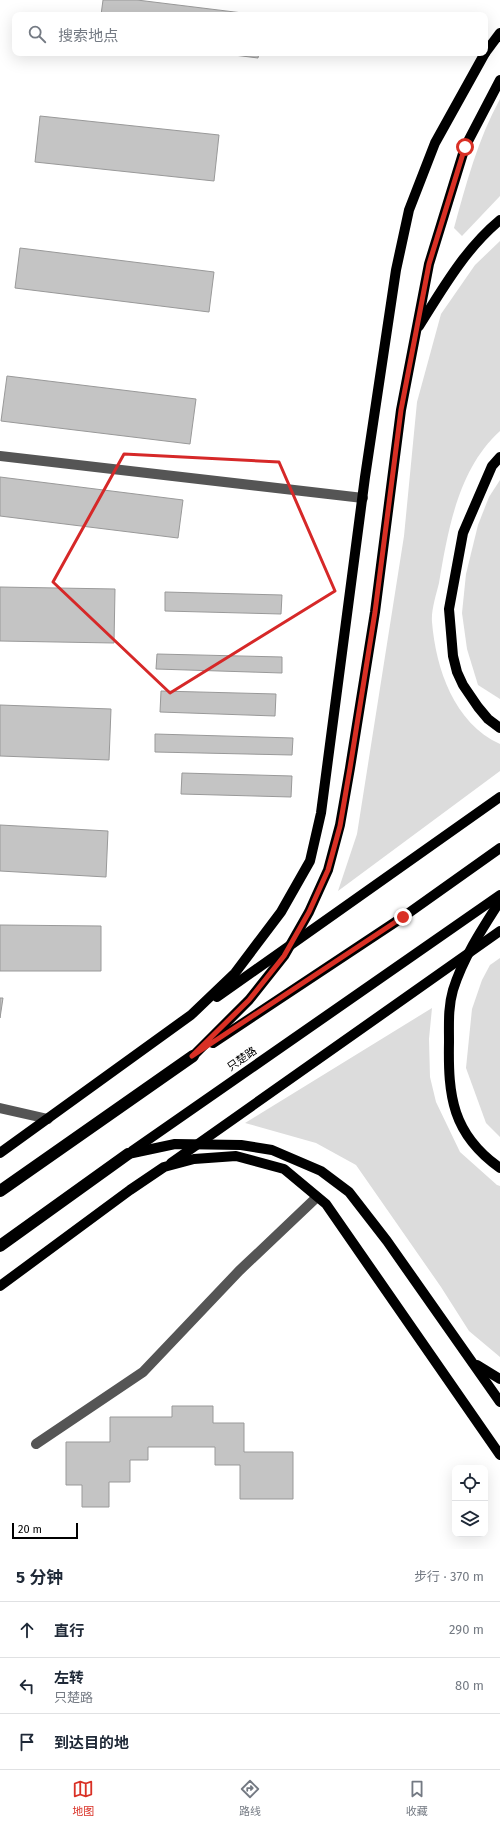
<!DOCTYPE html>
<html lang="zh">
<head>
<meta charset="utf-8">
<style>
  :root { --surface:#fff; --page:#f2f2f3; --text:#1f2937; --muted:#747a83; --line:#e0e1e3; --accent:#d93025 }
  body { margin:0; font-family:"Fira Sans","Noto Sans SC",sans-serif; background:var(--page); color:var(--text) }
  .controls { position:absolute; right:12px; bottom:12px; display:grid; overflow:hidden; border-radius:8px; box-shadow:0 4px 16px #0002 }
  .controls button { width:36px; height:36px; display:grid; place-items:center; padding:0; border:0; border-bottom:1px solid var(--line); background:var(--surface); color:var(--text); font:20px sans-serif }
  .scale { position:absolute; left:12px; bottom:10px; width:66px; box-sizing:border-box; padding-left:4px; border:2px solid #000; border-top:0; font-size:11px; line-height:14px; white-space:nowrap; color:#000; -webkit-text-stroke:3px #fff; paint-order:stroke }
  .stop { position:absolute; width:12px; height:12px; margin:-9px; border:3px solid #d93025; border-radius:50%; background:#fff }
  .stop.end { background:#d93025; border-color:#fff; box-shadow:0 1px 4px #0008 }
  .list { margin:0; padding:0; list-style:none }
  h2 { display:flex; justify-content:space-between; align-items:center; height:52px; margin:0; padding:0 16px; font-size:17px }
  h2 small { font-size:13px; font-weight:400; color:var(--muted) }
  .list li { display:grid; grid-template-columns:26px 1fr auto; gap:12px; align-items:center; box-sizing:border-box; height:56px; padding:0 16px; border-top:1px solid var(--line) }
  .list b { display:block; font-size:15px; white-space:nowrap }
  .list p { margin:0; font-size:13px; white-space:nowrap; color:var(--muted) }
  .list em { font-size:13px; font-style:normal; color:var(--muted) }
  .icon { flex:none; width:22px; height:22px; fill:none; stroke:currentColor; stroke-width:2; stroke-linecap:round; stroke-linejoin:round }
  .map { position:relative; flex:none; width:500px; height:1549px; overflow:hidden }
  .search { position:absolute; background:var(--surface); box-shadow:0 4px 16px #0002; left:12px; right:12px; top:12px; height:44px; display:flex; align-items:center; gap:10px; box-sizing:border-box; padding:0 14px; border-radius:8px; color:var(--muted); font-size:15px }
  .sheet { height:220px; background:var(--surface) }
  nav { display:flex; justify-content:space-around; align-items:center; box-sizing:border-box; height:56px; border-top:1px solid var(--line); background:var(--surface); font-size:11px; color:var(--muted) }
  nav a { display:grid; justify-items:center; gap:2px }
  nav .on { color:var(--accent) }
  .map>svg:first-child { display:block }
</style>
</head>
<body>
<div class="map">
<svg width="500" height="1549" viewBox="0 0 500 1549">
  <rect width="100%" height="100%" fill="#fff"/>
  <g fill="#dcdcdc">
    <path d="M500,99V196L462,236L454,228C466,184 478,139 500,99Z"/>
    <path d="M500,241V431C458,469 448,530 439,583C436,595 431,611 432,622C436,669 454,723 500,744V771L338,891L357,834L404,536L417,402L441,314L475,265Z"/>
    <path d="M500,480V699L478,685L467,649L462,613L466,574L478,525L489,497Z"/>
    <path d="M500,958V1137L486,1123L466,1068L472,1009L482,980L490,965Z"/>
    <path d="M432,1008L429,1039L430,1077L436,1102L460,1152L497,1185L500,1186V1357L469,1331L441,1287L356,1165L316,1143L245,1123Z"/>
  </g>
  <g fill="#c4c4c4" stroke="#999">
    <path d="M103,0H137L259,15H101Z"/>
    <path d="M218,53H259L258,58Z"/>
    <path d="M40,116L219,135L214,181L35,162Z"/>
    <path d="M20,248L214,272L209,312L15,288Z"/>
    <path d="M7,376L196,399L190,444L1,421Z"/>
    <path d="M0,477L183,500L178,538L0,516Z"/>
    <path d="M0,587L115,589L114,643L0,641Z"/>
    <path d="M165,592L282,595L281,614L165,611Z"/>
    <path d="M157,654L282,657V673L156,669Z"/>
    <path d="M161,691L276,694L275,716L160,712Z"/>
    <path d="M0,705L111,709L109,760L0,756Z"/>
    <path d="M155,734L293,738L292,755L155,752Z"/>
    <path d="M182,773L292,776L291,797L181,794Z"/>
    <path d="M0,825L108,831L106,877L0,871Z"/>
    <path d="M0,925L101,926V971H0Z"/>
    <path d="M0,998H3L0,1018Z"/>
    <path d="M172,1406H213V1423H244V1452H293V1499H240V1465H215V1447H148V1460H130V1482H109V1507H82V1485H66V1442H110V1417H172Z"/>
  </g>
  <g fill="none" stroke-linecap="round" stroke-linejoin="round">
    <g stroke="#555" stroke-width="10">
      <path d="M0,456L363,498"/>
      <path d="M0,1108L48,1119"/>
      <path d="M36,1444L143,1372L239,1271L317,1197"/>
    </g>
    <g stroke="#000" stroke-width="10">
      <path d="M485,53L500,33"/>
      <path d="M419,326C443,288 465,249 500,220"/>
      <path d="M500,457L492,466L463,533L449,609L453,656L457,672L463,685L478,707L488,719L500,728"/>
      <path d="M500,901C482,929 463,958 453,990C448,1007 449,1024 449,1042C448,1096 452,1134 500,1168"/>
      <path d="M217,997L500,797"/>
      <path d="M213,1043L403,917L500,848"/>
      <path d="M193,1056L249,1000L284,956L309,912L328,870L340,825L350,768L375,612L401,410L429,264L465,147L500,80"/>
      <path d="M132,1151L500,895"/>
      <path d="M0,1153L191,1015L235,973L281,912L310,861L321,813L365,477L396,270L409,210L435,143L485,53"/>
      <path d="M128,1154L175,1144L241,1145L272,1150L321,1171L349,1192L387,1241L500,1402"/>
      <path d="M171,1163L500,931"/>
      <path d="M0,1286L130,1190L164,1167L194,1159L236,1156L284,1169L326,1204L500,1455"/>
      <path d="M477,1365L500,1379"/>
    </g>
    <g stroke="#000" stroke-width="12">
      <path d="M0,1191L193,1056"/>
      <path d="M0,1246L128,1154"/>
    </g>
  </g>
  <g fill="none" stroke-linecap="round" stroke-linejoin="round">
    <path stroke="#d93025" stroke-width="5" d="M403,917L192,1056L249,1000L284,956L309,912L328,870L340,826L350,768L375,612L401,410L416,332L429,264L465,147"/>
  </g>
  <path fill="none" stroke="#d62828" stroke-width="3" stroke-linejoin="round" d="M124,454L279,462L335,591L170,693L53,582Z"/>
  <g text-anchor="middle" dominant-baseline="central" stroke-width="3.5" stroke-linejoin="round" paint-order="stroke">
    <g font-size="11" fill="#000" stroke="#fff">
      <text transform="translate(242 1059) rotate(-35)">只楚路</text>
    </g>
  </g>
</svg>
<div class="controls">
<button><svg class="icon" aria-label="locate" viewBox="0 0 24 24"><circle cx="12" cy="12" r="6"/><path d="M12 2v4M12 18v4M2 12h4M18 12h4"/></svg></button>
<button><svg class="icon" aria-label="layers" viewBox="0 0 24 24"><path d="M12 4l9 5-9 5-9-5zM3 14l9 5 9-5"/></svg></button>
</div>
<div class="scale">20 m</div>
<div class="stop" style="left:465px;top:147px"></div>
<div class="stop end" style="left:403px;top:917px"></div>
<div class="search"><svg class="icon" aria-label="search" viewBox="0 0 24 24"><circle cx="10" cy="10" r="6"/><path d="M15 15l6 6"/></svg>搜索地点</div>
</div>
<section class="sheet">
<h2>5 分钟<small>步行 · 370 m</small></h2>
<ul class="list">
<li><svg class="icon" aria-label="ahead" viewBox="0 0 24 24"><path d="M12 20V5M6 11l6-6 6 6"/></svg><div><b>直行</b></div><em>290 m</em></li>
<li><svg class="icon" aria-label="left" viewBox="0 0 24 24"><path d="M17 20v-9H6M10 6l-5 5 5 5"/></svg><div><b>左转</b><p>只楚路</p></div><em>80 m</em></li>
<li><svg class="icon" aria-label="arrive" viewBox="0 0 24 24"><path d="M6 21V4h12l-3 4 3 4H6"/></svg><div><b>到达目的地</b></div></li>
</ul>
</section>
<nav>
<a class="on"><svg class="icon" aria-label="map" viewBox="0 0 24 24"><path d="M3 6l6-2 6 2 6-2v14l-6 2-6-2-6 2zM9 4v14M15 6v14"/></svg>地图</a>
<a><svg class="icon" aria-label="directions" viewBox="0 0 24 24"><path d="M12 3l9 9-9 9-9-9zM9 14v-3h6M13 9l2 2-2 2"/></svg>路线</a>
<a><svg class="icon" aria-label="saved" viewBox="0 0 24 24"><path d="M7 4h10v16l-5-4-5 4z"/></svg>收藏</a>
</nav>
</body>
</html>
